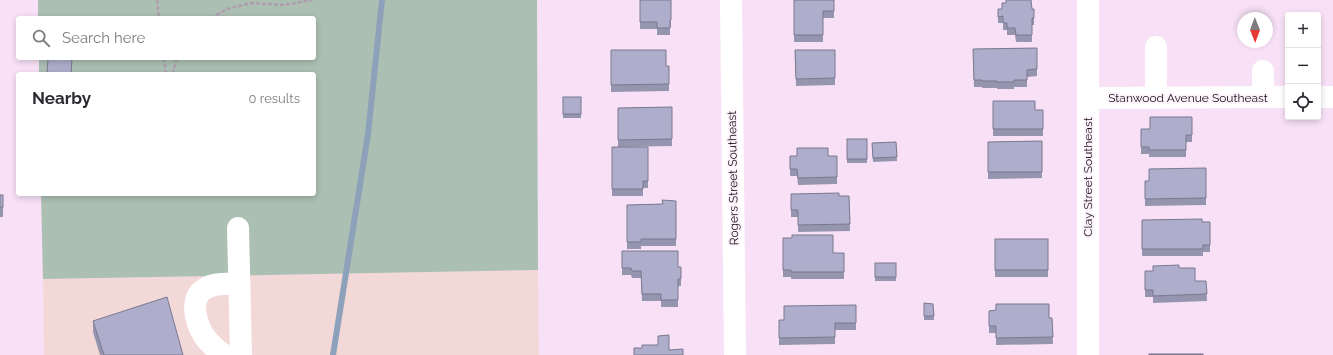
<!DOCTYPE html>
<html lang="en">
<head>
<meta charset="utf-8">
<style>
  :root { --surface:#fff; --page:#f2f2f3; --text:#2b2b33; --muted:#7c7c81; --line:#e1e1e2 }
  body { margin:0; font-family:Raleway,sans-serif; background:var(--page); color:var(--text) }
  .controls { position:absolute; right:12px; top:12px; display:grid; overflow:hidden; border-radius:4px; box-shadow:0 2px 6px #0003 }
  .controls button { width:36px; height:36px; display:grid; place-items:center; padding:0; border:0; border-bottom:1px solid var(--line); background:var(--surface); color:var(--text); font:20px sans-serif }
  .compass { position:absolute; left:1237px; top:12px; width:36px; height:36px; border-radius:50%; background:var(--surface); box-shadow:0 2px 6px #0003; rotate:179deg }
  .list { margin:0; padding:0; list-style:none }
  h2 { display:flex; justify-content:space-between; align-items:center; height:52px; margin:0; padding:0 16px; font-size:17px }
  h2 small { font-size:13px; font-weight:400; color:var(--muted) }
  .icon { flex:none; width:22px; height:22px; fill:none; stroke:currentColor; stroke-width:2; stroke-linecap:round; stroke-linejoin:round }
  .map { position:relative; flex:none; width:1333px; height:355px; overflow:hidden }
  .search { position:absolute; background:var(--surface); box-shadow:0 2px 6px #0003; left:16px; top:16px; width:300px; height:44px; display:flex; align-items:center; gap:10px; box-sizing:border-box; padding:0 14px; border-radius:4px; color:var(--muted); font-size:15px }
  .panel { position:absolute; background:var(--surface); box-shadow:0 2px 6px #0003; left:16px; top:72px; width:300px; height:124px; border-radius:4px }
  .map>svg:first-child { display:block }
</style>
</head>
<body>
<div class="map">
<svg width="1333" height="355" viewBox="0 0 1333 355">
  <rect width="100%" height="100%" fill="#f8e1f7"/>
  <path fill="#f3d8d8" d="M538,270L539,355H44L43,279Z"/>
  <path fill="#acbfb3" d="M38,0H537L538,270L43,279L41,194H314V74H39V58H314V18H38Z"/>
  <g fill="none" stroke-linecap="round" stroke-linejoin="round">
    <path stroke="#8da1ba" stroke-width="6" d="M333,355L368,134L382,0"/>
    <g stroke="#af9dae" stroke-width="2.5" stroke-dasharray="4 2" stroke-linecap="butt">
      <path d="M157,0L159,18"/>
      <path d="M211,18L227,9L251,3L284,5L312,0"/>
      <path d="M164,58L166,74"/>
      <path d="M173,74L176,61L178,58"/>
    </g>
    <g stroke="#fff" stroke-width="22">
      <path d="M731,0L735,355"/>
      <path d="M1263,71V97"/>
      <path d="M1318,97H1333"/>
      <path d="M1088,98L1288,97"/>
      <path d="M1156,98V47"/>
      <path d="M238,228L241,355"/>
      <path d="M224,355C217,350 209,343 204,336C196,323 188,297 206,288C215,283 229,284 239,283"/>
      <path d="M1088,355V0"/>
    </g>
  </g>
  <g fill="#9695af">
    <path d="M640,0H671V27H670V35H657V29H640Z"/>
    <path d="M794,0H834V18H823V42H794Z"/>
    <path d="M998,9H1034V25H1032V42H1016L1015,35H1007V30H1003V23H998Z"/>
    <path d="M1037,48V76L1027,77V87H1014V89H997V88H982V87H974L973,49Z"/>
    <path d="M611,50L666,66H669V91L611,92Z"/>
    <path d="M795,50H835V85L796,86Z"/>
    <rect x="563" y="97" width="18" height="21"/>
    <path d="M993,101L1035,110H1043V136H993Z"/>
    <path d="M672,107V146L618,147V108Z"/>
    <path d="M1192,117V142H1186V157H1149V154H1141V129H1150Z"/>
    <rect x="847" y="139" width="20" height="24"/>
    <path d="M1042,141V178L988,179V142Z"/>
    <path d="M896,142L897,161L873,162L872,143Z"/>
    <path d="M612,147H648V188H643V196H612Z"/>
    <path d="M790,156H837V184L798,185L797,176H790Z"/>
    <path d="M1206,168V205L1145,206V181H1149Z"/>
    <path d="M791,194L839,196H849L850,231L798,232V217H791Z"/>
    <rect x="0" y="195" width="3" height="22"/>
    <path d="M676,201V246H641V249H627V205L663,204Z"/>
    <path d="M1142,220L1210,222V252H1203V256H1142Z"/>
    <path d="M783,238L833,253H844V279H791V277H783Z"/>
    <rect x="995" y="239" width="53" height="38"/>
    <path d="M622,251L678,267L681,279V286H678V307H661V301H642L641,278H632L631,275H622Z"/>
    <rect x="875" y="263" width="21" height="18"/>
    <path d="M1179,268L1195,281H1206L1207,301L1153,303V297H1145V271H1153Z"/>
    <path d="M924,303L933,304L934,320H924Z"/>
    <path d="M856,305V330H835V344L779,345V320H784Z"/>
    <path d="M989,311L1052,318L1053,344L996,345V333H989Z"/>
    <path d="M93,321L183,355H100L93,332Z"/>
  </g>
  <g fill="#aeadcb" stroke="#7a798e">
    <path d="M640,0H671V20H670V28H657V22H640Z"/>
    <path d="M794,0H834V11H823V35H794Z"/>
    <path d="M1006,0H1031L1032,9H1034V18H1032V35H1016L1015,28H1007V23H1003V16L998,17V9H1002V3H1006Z"/>
    <path d="M1037,48V69L1027,70V80H1014V82H997V81H982V80H974L973,49Z"/>
    <path d="M611,50H666V66H669V84L611,85Z"/>
    <path d="M795,50H835V78L796,79Z"/>
    <path d="M48,59H72L71,74H47Z"/>
    <rect x="563" y="97" width="18" height="17"/>
    <path d="M993,101H1035V110H1043V129H993Z"/>
    <path d="M672,107V139L618,140V108Z"/>
    <path d="M1150,117H1192V135H1186V150H1149V147H1141V129H1150Z"/>
    <rect x="847" y="139" width="20" height="20"/>
    <path d="M1042,141V172H988V142Z"/>
    <path d="M896,142L897,157L873,158L872,143Z"/>
    <path d="M612,147H648V181H643V189H612Z"/>
    <path d="M797,148H828V156H837V177L798,178L797,169H790V156H797Z"/>
    <rect x="17" y="156" width="1" height="12"/>
    <path d="M1206,168V198L1145,199V181H1149V169Z"/>
    <path d="M839,193V196H849L850,224L798,225V210H791V194Z"/>
    <rect x="0" y="195" width="3" height="12"/>
    <path d="M662,200L676,201V239H641V242H627V205L663,204Z"/>
    <path d="M1202,219V222H1210V245H1203V249H1142V220Z"/>
    <path d="M792,235H833V253H844V272H791V270H783V238H792Z"/>
    <rect x="995" y="239" width="53" height="31"/>
    <path d="M622,251H678V267H681V279H678V300H661V294H642L641,271H632L631,268H622Z"/>
    <rect x="875" y="263" width="21" height="14"/>
    <path d="M1179,265V268H1195V281H1206L1207,294L1153,296V290H1145V271H1153V266Z"/>
    <path d="M167,297L183,355H104L93,321Z"/>
    <path d="M924,303L933,304L934,316H924Z"/>
    <path d="M996,304H1049V318H1052L1053,337L996,338V326H989V311L996,310Z"/>
    <path d="M856,305V323H835V337L779,338V320H784V306Z"/>
    <path d="M669,335V350L683,349V355H634V348H642V345H658V336Z"/>
    <rect x="1149" y="354" width="54" height="1"/>
  </g>
  <g text-anchor="middle" dominant-baseline="central" stroke-width="3.5" stroke-linejoin="round" paint-order="stroke">
    <g font-size="12" fill="#181017" stroke="#fdf3fc">
      <text x="1188" y="98">Stanwood Avenue Southeast</text>
      <text transform="translate(1088 177) rotate(-90)">Clay Street Southeast</text>
      <text transform="translate(733 178) rotate(-91)">Rogers Street Southeast</text>
    </g>
  </g>
</svg>
<div class="controls">
<button>+</button>
<button>−</button>
<button><svg class="icon" aria-label="locate" viewBox="0 0 24 24"><circle cx="12" cy="12" r="6"/><path d="M12 2v4M12 18v4M2 12h4M18 12h4"/></svg></button>
</div>
<svg class="compass" viewBox="-18 -18 36 36"><path d="M0-13l5 13h-10z" fill="#e53935"/><path d="M0 13l5-13h-10z" fill="#7c7c81"/></svg>
<div class="search"><svg class="icon" aria-label="search" viewBox="0 0 24 24"><circle cx="10" cy="10" r="6"/><path d="M15 15l6 6"/></svg>Search here</div>
<section class="panel">
<h2>Nearby<small>0 results</small></h2>
<ul class="list">
</ul>
</section>
</div>
</body>
</html>
